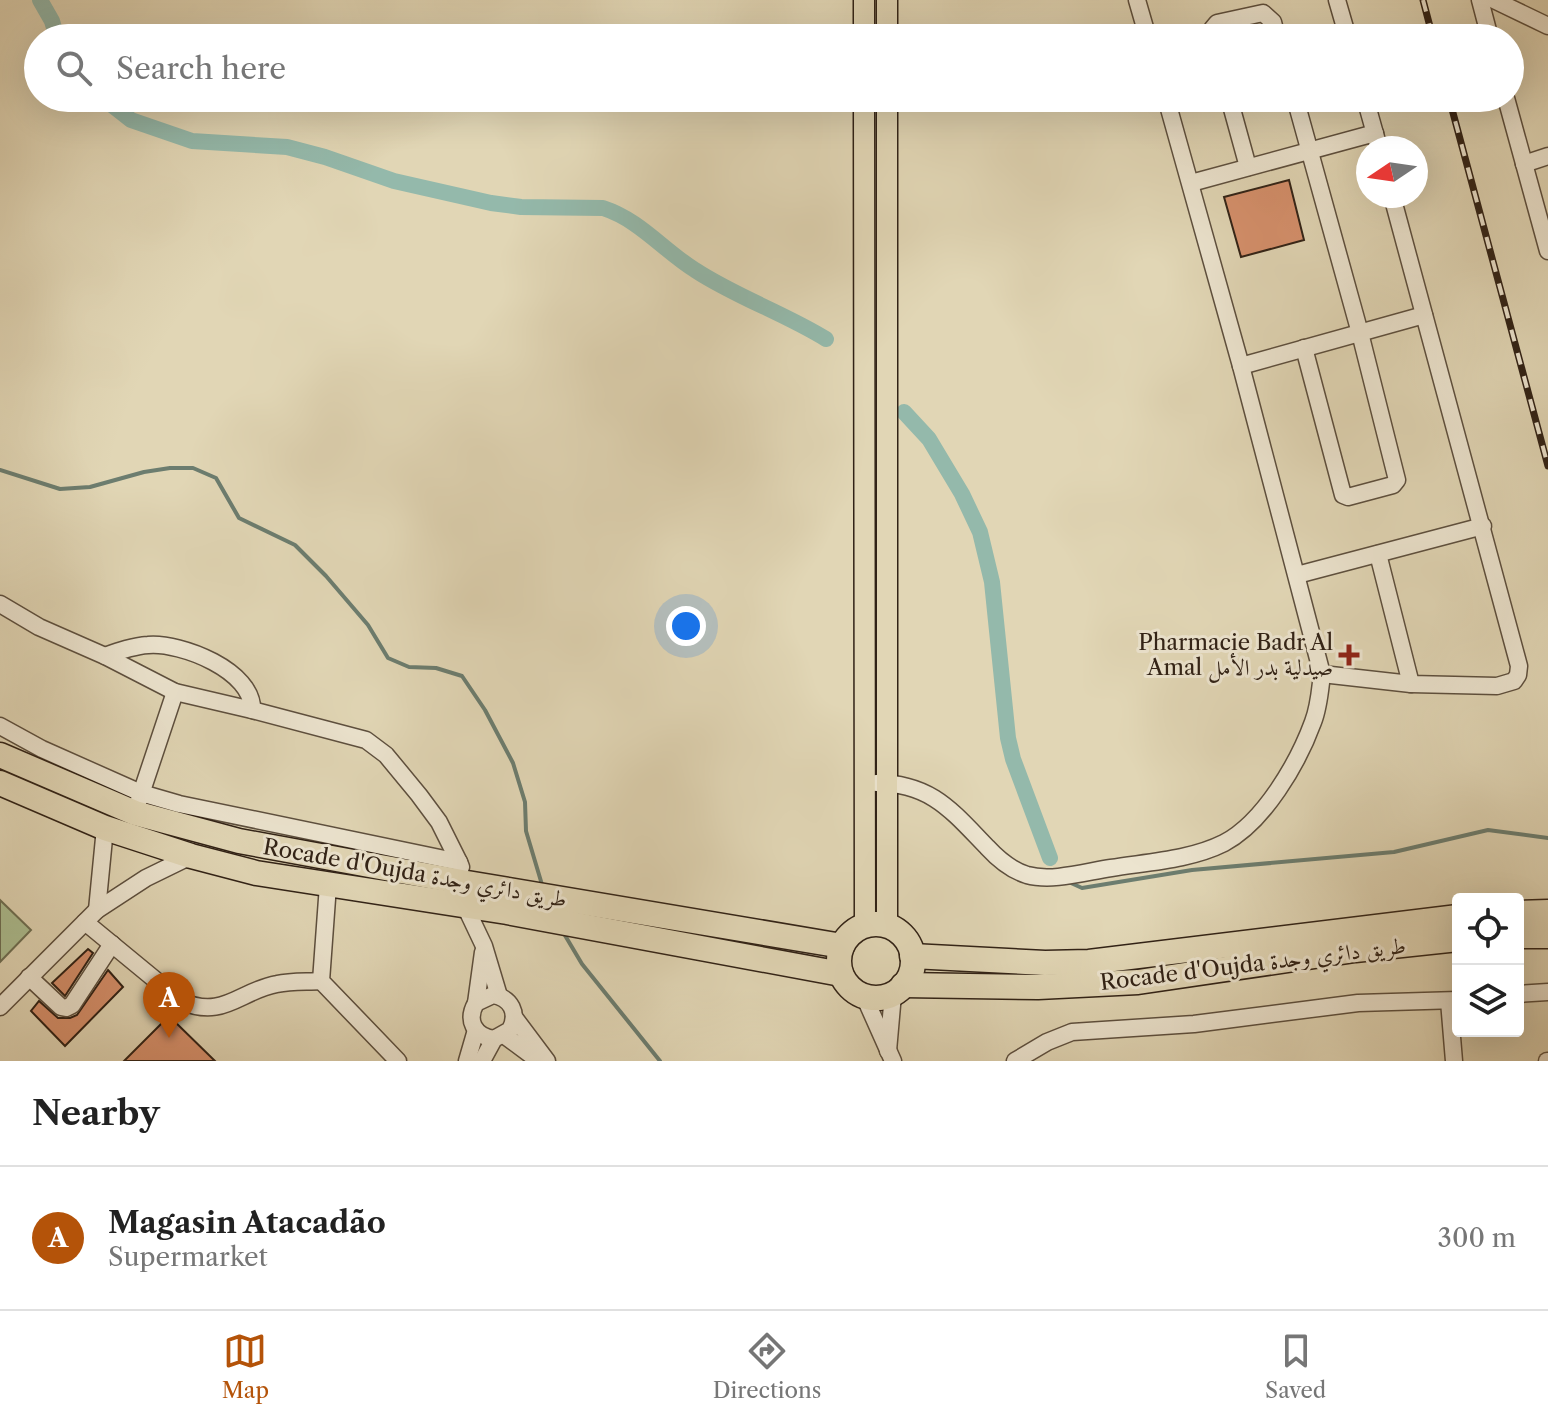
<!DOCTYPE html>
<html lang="en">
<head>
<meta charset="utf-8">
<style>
  :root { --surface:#fff; --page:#f2f2f2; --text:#222; --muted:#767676; --line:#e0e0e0; --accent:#b45309 }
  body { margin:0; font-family:"Libre Caslon Text",Amiri,serif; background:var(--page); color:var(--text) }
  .controls { position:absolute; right:24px; bottom:24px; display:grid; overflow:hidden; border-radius:8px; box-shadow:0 8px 32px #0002 }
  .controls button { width:72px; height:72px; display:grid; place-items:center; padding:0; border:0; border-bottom:2px solid var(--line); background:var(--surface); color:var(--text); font:40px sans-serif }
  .compass { position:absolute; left:1356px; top:136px; width:72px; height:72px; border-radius:50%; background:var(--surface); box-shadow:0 8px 32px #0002; rotate:257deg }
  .you { position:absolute; left:686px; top:626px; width:28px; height:28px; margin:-20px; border:6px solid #fff; border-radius:50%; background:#1a73e8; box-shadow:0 0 0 12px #1a73e833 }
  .badge { display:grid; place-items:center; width:52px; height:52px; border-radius:50%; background:var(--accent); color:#fff; font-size:26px; font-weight:700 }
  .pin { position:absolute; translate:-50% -66px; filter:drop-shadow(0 2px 4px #0008) }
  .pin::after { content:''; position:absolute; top:42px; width:28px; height:24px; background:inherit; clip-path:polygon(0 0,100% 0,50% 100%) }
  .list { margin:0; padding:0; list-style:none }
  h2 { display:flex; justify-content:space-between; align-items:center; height:104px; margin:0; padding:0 32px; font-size:34px }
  h2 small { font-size:26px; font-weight:400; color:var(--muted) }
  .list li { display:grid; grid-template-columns:52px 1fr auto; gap:24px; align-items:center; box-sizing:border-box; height:144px; padding:0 32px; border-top:2px solid var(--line) }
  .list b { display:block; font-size:30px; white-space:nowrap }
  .list p { margin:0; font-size:26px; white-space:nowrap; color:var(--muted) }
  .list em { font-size:26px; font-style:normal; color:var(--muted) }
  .icon { flex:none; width:44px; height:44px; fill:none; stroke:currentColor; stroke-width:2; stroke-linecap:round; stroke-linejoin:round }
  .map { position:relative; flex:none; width:1548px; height:1061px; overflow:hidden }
  .search { position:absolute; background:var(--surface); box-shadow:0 8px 32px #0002; left:24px; right:24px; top:24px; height:88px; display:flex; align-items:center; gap:20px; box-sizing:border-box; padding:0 28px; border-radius:44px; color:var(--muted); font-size:30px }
  .sheet { height:248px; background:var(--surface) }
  nav { display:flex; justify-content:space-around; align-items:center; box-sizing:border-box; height:112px; border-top:2px solid var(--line); background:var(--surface); font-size:22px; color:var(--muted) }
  nav a { display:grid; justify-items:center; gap:4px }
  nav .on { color:var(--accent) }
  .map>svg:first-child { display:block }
</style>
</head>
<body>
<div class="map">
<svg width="1548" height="1061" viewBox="0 0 1548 1061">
  <rect width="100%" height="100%" fill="#e1d6b5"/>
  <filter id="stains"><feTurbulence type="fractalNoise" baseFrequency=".0025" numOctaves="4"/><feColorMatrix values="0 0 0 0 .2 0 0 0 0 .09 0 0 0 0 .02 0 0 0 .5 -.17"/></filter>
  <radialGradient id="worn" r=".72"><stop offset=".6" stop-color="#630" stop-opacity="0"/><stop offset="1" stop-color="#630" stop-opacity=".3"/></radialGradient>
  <path fill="#adbf92" stroke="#6f7054" stroke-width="2" d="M0,900L31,930L0,962Z"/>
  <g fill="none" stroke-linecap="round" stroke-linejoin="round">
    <g stroke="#6c7d6f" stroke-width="4">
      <path d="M0,470L60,489L90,487L144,472L170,468H193L216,478L239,518L295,545L326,576L368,625L388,658L409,667L436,668L462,676L485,710L513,763L525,802L526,831L543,888"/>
      <path d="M1071,883L1082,888L1192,870L1394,852L1488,830L1548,838"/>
      <path d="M563,932L582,964L660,1061"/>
    </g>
    <g stroke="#94b9ab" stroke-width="16">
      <path d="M40,0L52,21L57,38"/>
      <path d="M103,98L131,120L192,141L287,147L325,157L394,181L491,203L521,207L603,208C640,220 663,250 695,270C736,297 784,313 826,339"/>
      <path d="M904,412L929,439L962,494L980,532L992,582L1008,738L1013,759L1050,858"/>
    </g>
  </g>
  <g fill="#d6906c" stroke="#312216" stroke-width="2">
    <path d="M1289,180L1304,240L1241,257L1224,197Z"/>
    <path d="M88,949L93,953L65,996L52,983Z"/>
    <path d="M108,970L123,987L65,1046L31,1011L39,1001L58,1018H70L77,1015Z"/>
    <path d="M169,1016L215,1061H124Z"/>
  </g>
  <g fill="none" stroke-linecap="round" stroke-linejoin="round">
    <defs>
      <g id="minor">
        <path d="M1137,0L1148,38"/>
        <path d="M1337,0L1348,38"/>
        <path d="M1480,0L1490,38"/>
        <path d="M1494,0L1548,26"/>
        <path d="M1214,38L1212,29L1217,23L1263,13L1273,22L1277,38"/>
        <path d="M1229,98L1248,167"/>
        <path d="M1295,98L1360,333L1397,480L1393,485L1348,497L1343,495L1304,348"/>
        <path d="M1365,98L1379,148"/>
        <path d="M1506,98L1548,251"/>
        <path d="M1524,164L1548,156"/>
        <path d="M1191,183L1375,133"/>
        <path d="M1241,366L1424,315"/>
        <path d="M1378,554L1411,684"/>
        <path d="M1297,575L1483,526"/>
        <path d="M0,604L39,627L105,656L175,692L252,710L366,740L386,755L419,795L439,822L459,862"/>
        <path d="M105,656C119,651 133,646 148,645C181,642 254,671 252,710"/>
        <path d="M1322,674L1411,684L1497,686L1514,681L1518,675L1519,666L1392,196"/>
        <path d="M0,726L42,749L141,793L179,804L459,862L461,867"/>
        <path d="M876,783C931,783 952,811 987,847C998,859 1011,870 1027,875C1052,882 1085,872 1111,868C1148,862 1190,860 1224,843C1264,822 1298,763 1313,722C1319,707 1320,690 1322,674L1241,366L1166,98"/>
        <path d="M139,800L175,692"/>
        <path d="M328,885L321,981L398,1061"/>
        <path d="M466,908L484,946L499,996"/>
        <path d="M97,910L105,828"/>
        <path d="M85,922L181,1001C223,1020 239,991 277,984C291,981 307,982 321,981"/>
        <path d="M29,977L61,1007L66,1008L72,1005L112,944"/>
        <path d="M1518,994L1548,992"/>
        <path d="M864,996L893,1061"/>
        <path d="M1449,1001L1454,1061"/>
        <path d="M476,1003L483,952"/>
        <path d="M0,1007L97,910L146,878L191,856"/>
        <path d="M514,1017L547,1061"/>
        <path d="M504,1035L539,1061"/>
        <path d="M888,1051L893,994"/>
        <path d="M467,1061L476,1030"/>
        <path d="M482,1061L494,1039L510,1030C519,1013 511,998 493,995L476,1003C466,1020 474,1036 494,1039"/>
        <path d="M1015,1061L1047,1042L1072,1032L1194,1024L1358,1003L1458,1000"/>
        <path d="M1547,1061H1548"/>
      </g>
      <g id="major">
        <path d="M864,0V38"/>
        <path d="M887,38V0"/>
        <path d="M864,98L865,925"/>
        <path d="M887,926V98"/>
      </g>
      <g id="highway">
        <path d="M0,755L135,813L239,841L467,883L842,946"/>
        <path d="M0,783L105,828L191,856L256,873L507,912L841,974"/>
        <path d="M1518,913L1548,912"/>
        <circle cx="876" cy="961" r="37"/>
        <path d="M1518,936H1548"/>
        <path d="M912,956L1045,963L1089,962L1458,917"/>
        <path d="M903,985L1038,987L1138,982L1355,950L1458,939"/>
      </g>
    </defs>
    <use href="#minor" stroke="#5d4f3e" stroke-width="19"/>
    <use href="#major" stroke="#312216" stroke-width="23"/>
    <use href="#highway" stroke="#312216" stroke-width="27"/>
    <use href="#minor" stroke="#ece4cf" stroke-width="16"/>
    <use href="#major" stroke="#e1d6b5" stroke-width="20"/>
    <use href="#highway" stroke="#e1d6b5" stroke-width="24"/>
    <defs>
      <g id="rail">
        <path d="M1423,0L1433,38"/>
        <path d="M1449,98L1548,466"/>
      </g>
    </defs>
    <use href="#rail" stroke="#312216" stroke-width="7"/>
    <use href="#rail" stroke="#ece4cf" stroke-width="4" stroke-dasharray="12" stroke-linecap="butt"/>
  </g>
  <path fill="#8f2418" stroke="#ece4cf" stroke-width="3" d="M1345 643h8v8h8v8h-8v8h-8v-8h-8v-8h8z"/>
  <g text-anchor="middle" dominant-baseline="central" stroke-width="6" stroke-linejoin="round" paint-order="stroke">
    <g font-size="22" fill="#312216" stroke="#ece4cf" text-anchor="end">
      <text x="1333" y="642">Pharmacie Badr Al<tspan x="1333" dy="25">Amal صيدلية بدر الأمل</tspan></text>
    </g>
    <g font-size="22" fill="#312216" stroke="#ece4cf">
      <text transform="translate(415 873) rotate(10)">Rocade d'Oujda طريق دائري وجدة</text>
      <text transform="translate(1253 964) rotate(-7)">Rocade d'Oujda طريق دائري وجدة</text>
    </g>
  </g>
  <rect width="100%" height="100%" filter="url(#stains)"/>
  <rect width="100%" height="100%" fill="url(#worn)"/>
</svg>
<div class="controls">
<button><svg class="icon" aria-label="locate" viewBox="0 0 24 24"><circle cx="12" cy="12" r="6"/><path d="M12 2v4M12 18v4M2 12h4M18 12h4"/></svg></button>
<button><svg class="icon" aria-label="layers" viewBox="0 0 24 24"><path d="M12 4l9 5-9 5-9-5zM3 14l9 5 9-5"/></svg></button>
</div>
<svg class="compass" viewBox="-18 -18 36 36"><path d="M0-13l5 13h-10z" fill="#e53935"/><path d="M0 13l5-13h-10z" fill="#767676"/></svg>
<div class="you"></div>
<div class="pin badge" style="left:169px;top:1038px">A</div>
<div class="search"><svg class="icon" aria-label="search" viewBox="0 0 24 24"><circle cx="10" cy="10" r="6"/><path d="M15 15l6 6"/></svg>Search here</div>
</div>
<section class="sheet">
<h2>Nearby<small></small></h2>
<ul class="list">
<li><span class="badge">A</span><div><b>Magasin Atacadão</b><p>Supermarket</p></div><em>300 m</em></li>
</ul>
</section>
<nav>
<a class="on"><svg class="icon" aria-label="map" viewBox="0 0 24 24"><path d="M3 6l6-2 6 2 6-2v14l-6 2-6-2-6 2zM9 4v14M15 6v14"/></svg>Map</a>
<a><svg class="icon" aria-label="directions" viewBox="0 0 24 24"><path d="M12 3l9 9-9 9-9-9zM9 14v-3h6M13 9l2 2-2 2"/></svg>Directions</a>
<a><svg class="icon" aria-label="saved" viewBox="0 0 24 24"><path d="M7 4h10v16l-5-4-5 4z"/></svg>Saved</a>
</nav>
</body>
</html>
